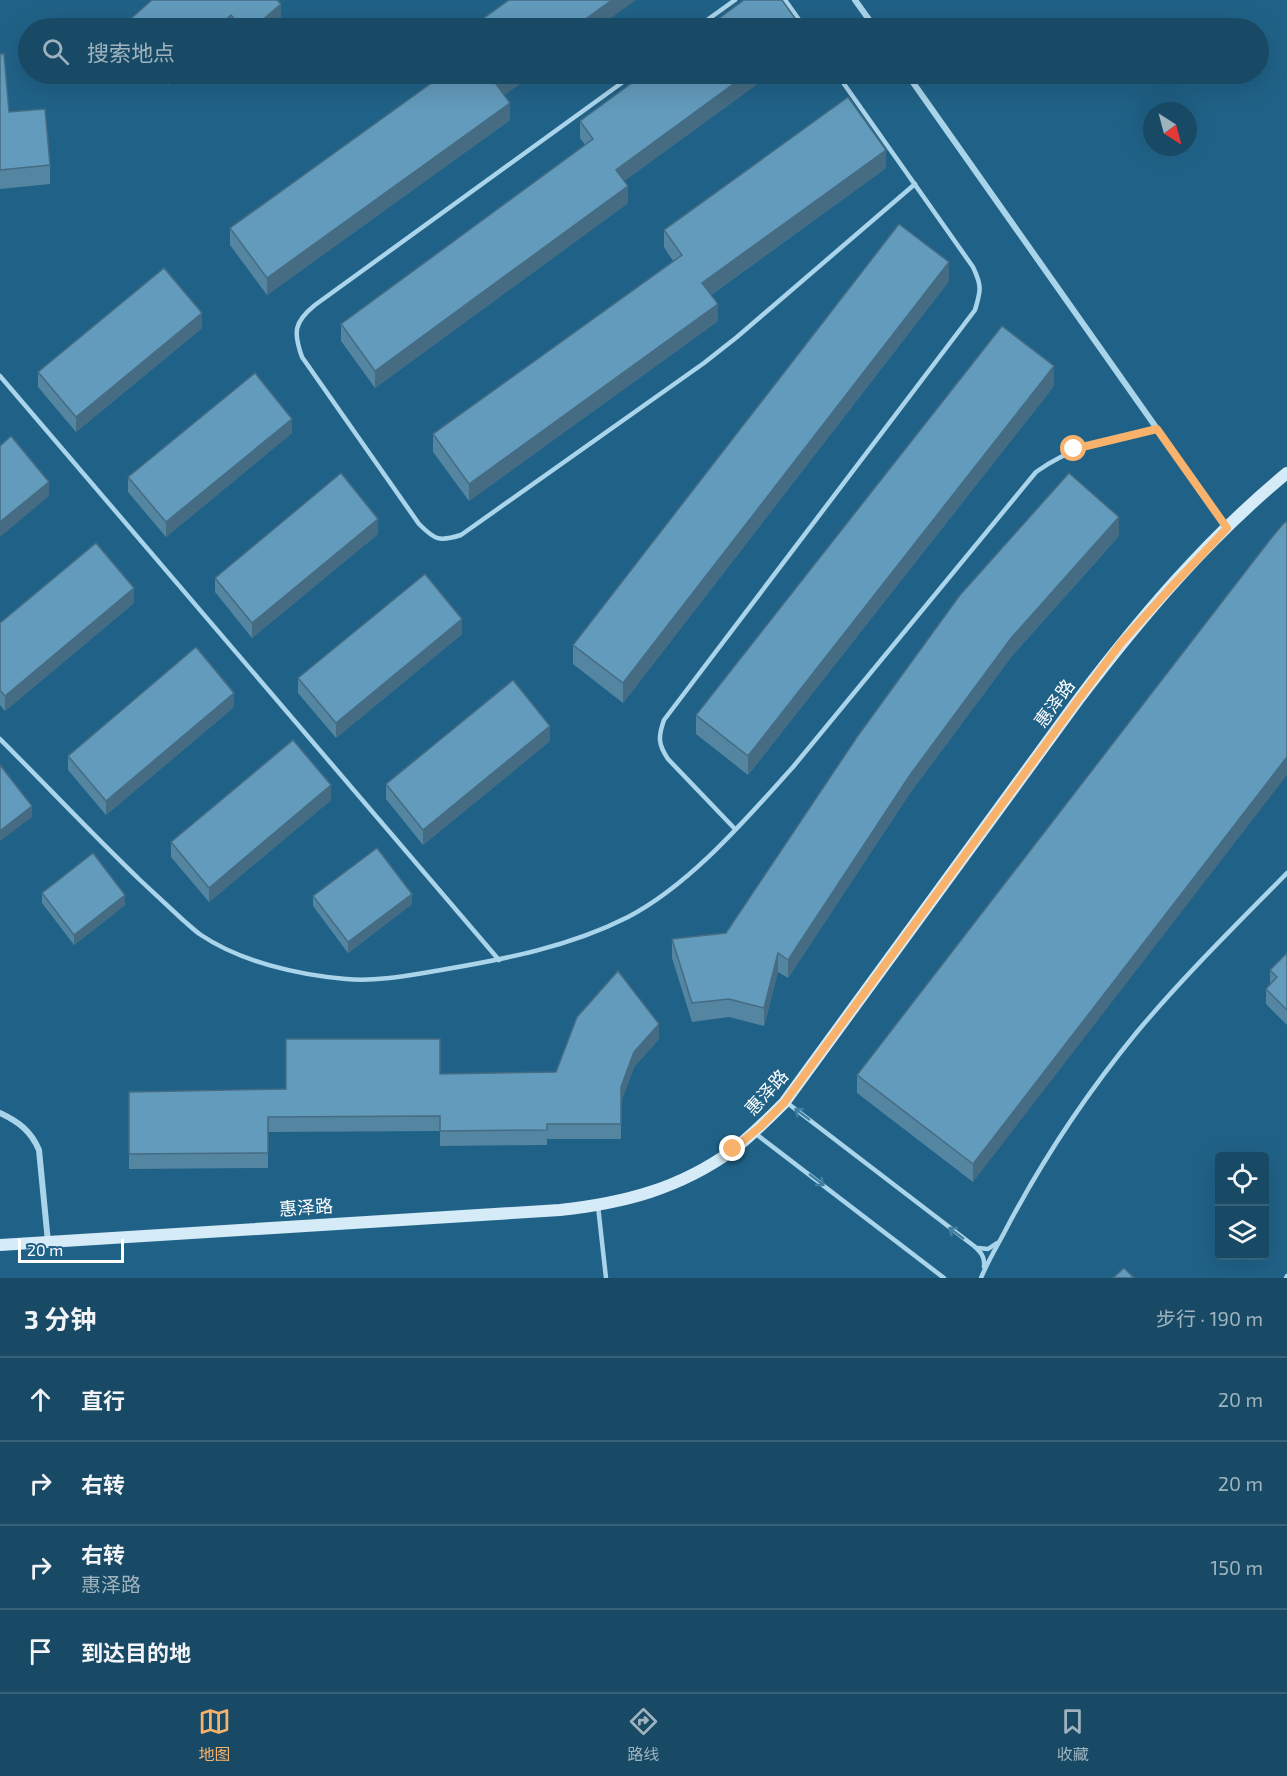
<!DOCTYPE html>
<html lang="zh">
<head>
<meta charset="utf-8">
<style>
  :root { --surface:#184a65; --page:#21516b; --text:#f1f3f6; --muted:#9fb3bf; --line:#366279; --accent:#f8b26b }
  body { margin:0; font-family:"Exo 2","Noto Sans SC",sans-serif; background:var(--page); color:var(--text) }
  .controls { position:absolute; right:18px; bottom:18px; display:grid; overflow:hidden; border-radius:6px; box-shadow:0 6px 24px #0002 }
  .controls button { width:54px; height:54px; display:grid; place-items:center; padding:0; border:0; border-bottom:2px solid var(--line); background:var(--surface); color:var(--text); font:30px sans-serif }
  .compass { position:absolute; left:1143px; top:102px; width:54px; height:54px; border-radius:50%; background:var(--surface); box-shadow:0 6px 24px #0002; rotate:144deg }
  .scale { position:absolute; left:18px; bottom:15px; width:106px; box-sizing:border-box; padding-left:6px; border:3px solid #fff; border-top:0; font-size:16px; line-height:21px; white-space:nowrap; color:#fff; -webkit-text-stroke:4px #206287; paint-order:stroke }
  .stop { position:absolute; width:18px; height:18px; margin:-14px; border:4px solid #f8b26b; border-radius:50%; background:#fff }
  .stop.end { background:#f8b26b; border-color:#fff; box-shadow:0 2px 6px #0008 }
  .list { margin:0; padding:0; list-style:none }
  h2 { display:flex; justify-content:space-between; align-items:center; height:78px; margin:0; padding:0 24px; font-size:26px }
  h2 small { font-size:20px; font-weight:400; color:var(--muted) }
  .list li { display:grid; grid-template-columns:39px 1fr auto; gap:18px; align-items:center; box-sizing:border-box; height:84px; padding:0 24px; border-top:2px solid var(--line) }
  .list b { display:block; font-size:22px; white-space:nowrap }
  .list p { margin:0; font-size:20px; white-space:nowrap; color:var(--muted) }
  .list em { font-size:20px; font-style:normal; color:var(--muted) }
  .icon { flex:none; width:33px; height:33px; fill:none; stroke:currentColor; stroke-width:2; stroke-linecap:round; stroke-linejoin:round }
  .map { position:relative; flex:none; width:1287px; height:1278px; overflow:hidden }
  .search { position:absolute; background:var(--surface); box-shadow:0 6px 24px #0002; left:18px; right:18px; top:18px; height:66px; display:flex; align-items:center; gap:15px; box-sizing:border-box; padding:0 21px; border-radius:33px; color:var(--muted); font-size:22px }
  .sheet { height:414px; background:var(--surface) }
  nav { display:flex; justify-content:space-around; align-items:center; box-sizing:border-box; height:84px; border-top:2px solid var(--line); background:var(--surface); font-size:16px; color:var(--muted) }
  nav a { display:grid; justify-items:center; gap:3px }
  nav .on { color:var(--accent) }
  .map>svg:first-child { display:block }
</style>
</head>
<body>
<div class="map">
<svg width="1287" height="1278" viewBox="0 0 1287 1278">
  <rect width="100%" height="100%" fill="#206287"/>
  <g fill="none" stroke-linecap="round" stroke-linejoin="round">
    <g stroke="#aad4ea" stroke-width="4.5">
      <path d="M785,0L805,28"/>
      <path d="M696,28L735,0"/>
      <path d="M634,74L315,305C294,322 293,332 302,357L419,524C435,540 439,542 461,535L704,363L737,337L915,184"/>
      <path d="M0,376L499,960"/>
      <path d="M0,739C47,786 93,835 141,881C155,894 169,907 183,920C189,925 195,931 201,935C241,962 299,975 346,979C378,982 410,975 441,970C505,959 569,947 628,917C691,884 746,819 793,767L1036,472C1075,444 1112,439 1157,429"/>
      <path d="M735,829L668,759C658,744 658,737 664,720L975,310C981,290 982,286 973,267L837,74"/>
      <path d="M786,1102L974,1246C981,1252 985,1257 984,1267"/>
      <path d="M756,1134L944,1278"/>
      <path d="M598,1206L606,1278"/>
      <path d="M978,1248L988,1249L997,1243"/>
      <path d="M981,1278C987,1263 996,1248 1004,1233C1041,1162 1086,1094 1137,1032C1184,976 1236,925 1287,873"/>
      <path d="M1286,1278L1287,1276"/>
    </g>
    <g stroke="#aad4ea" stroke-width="6">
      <path d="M855,0L875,28"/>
      <path d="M907,74L1227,528"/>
      <path d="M0,1113C19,1122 31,1131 39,1150L48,1242"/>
    </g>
    <path stroke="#d5ebf8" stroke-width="12" d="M0,1245L560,1210C624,1203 679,1189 733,1150C751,1136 768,1119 784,1103L1078,700C1140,618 1208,538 1287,473"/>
  </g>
  <g fill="#5485a1">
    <path d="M152,0L281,19L270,28H127V22Z"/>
    <path d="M0,54L9,112L50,165V184L0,189Z"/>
    <path d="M159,74H182L169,85Z"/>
    <path d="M444,74H534L504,95L510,120L267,295L230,245V228Z"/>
    <path d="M644,74H771L624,181L628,203L375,388L341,341V324L585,145L580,138V121Z"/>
    <path d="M886,168L711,295L718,321L469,501L433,452V434L673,261L664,247V230Z"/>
    <path d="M949,281L623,703L573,664V645Z"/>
    <path d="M202,328L76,432L38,387V372Z"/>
    <path d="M1054,386L748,775L696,734V715Z"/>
    <path d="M292,433L166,537L128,492V477Z"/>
    <path d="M378,534L252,638L215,592V578Z"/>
    <path d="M1119,536L1012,656L910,793L788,978L778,972L764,1026L729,1017L692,1022L672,958V939L726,933Z"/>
    <path d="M1269,541L973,1182L857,1093V1075Z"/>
    <path d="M134,603L5,711L0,705V623Z"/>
    <path d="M462,634L336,738L298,693V678Z"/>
    <path d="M234,707L106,815L68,770V756Z"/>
    <path d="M550,741L423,845L386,799V784Z"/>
    <path d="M331,800L209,902L171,857V842Z"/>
    <path d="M42,893L125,905L74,945L42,903Z"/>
    <path d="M313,896L412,904L348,953L313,906Z"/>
    <path d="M1287,953V1025L1266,1004V989L1270,985V970Z"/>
    <path d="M659,1039L634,1067L621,1102V1139H547V1145L440,1146V1131L268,1132V1168L129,1169V1092L286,1089L440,1074L556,1072Z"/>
  </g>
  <g fill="#456c83">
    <path d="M612,0H636L597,28H573Z"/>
    <path d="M281,4V19L270,28H253Z"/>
    <path d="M231,15V28H216Z"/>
    <path d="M169,74H182L169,85Z"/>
    <path d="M510,74H534L496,101V84Z"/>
    <path d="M747,74H771L616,187V170Z"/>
    <path d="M510,103V120L267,295V278Z"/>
    <path d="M886,150V168L702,301V283Z"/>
    <path d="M628,186V203L375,388V371Z"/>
    <path d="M949,262V281L623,703V683Z"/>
    <path d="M718,304V321L469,501V484Z"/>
    <path d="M202,313V328L76,432V417Z"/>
    <path d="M1054,366V386L748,775V756Z"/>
    <path d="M292,419V433L166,537V522Z"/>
    <path d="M49,482V496L0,537V522Z"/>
    <path d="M1119,517V536L1012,656L910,793L788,978V960L910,775L1012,637Z"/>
    <path d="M378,519V534L252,638V623Z"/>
    <path d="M134,588V603L5,711V696Z"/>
    <path d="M462,619V634L336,738V723Z"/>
    <path d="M234,693V707L106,815V801Z"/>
    <path d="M550,726V741L423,845V830Z"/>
    <path d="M1287,757V775L973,1182V1164Z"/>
    <path d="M331,785V800L209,902V888Z"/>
    <path d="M32,806V817L0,841V831Z"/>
    <path d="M412,894V904L348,953V942Z"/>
    <path d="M125,895V905L74,945V935Z"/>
    <path d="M778,953V972L764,1026V1008Z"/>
    <path d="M659,1024V1039L634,1067L621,1102V1087L634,1052Z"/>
  </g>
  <g fill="#629bbb" stroke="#456c83" stroke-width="1.5">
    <path d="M152,0H277L281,4L253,28H243L231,15L216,28H132L127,22Z"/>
    <path d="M509,0H612L573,28H480L477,23Z"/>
    <path d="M744,0H782L802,28H706Z"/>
    <path d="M0,54H4L9,112L45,109L50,165L0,170Z"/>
    <path d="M444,74H510L496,84L510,103L267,278L230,228Z"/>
    <path d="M644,74H747L616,170L628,186L375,371L341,324L593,139L580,121Z"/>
    <path d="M848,97L886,150L702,283L718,304L469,484L433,434L682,255L664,230Z"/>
    <path d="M899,224L949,262L623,683L573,645Z"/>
    <path d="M164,268L202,313L76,417L38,372Z"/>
    <path d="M1002,326L1054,366L748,756L696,715Z"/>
    <path d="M255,373L292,419L166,522L128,477Z"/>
    <path d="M11,436L49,482L0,522V446Z"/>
    <path d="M341,473L378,519L252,623L215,578Z"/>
    <path d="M1069,473L1119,517L1012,637L910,775L788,960L778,953L764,1008L729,999L692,1003L672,939L726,933L857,737L960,595Z"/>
    <path d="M1287,521V757L973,1164L857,1075L1269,541L1283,524Z"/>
    <path d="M96,543L134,588L5,696L0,690V623Z"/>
    <path d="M425,574L462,619L336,723L298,678Z"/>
    <path d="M196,647L234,693L106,801L68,756Z"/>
    <path d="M513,680L550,726L423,830L386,784Z"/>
    <path d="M293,740L331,785L209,888L171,842Z"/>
    <path d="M0,765L32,806L0,831Z"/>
    <path d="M377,848L412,894L348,942L313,896Z"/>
    <path d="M93,853L125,895L74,935L42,893Z"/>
    <path d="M1287,953V1010L1266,989L1277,977L1270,970Z"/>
    <path d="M618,971L659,1024L634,1052L621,1087V1124H547V1130L440,1131V1116L268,1117V1153L129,1154V1092L286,1089V1039H440V1074L556,1072L577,1017Z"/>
    <path d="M1124,1268L1134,1278H1113Z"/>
  </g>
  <defs><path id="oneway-shaft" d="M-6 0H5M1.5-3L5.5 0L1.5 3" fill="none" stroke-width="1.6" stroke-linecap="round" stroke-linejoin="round" transform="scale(1.5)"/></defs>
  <g stroke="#427ea0">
    <use href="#oneway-shaft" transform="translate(802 1114) rotate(-143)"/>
    <use href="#oneway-shaft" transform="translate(817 1180) rotate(37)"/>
    <use href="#oneway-shaft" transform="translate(956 1233) rotate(-143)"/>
  </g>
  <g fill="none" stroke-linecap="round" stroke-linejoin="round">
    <path stroke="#f8b26b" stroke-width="8" d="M733,1149L760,1127L784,1103L1078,700L1121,643L1173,585L1227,528L1157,429L1074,449"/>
  </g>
  <g text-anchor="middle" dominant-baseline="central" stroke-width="5" stroke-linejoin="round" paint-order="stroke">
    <g font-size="18" fill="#fff" stroke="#206287">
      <text transform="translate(1054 703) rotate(-54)">惠泽路</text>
      <text transform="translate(766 1092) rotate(-48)">惠泽路</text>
      <text transform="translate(306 1207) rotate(-4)">惠泽路</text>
    </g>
  </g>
</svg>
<div class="controls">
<button><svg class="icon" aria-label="locate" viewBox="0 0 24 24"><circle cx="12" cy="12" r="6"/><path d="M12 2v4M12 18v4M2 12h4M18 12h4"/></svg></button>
<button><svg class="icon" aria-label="layers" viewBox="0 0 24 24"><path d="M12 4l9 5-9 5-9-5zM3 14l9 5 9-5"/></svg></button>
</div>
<svg class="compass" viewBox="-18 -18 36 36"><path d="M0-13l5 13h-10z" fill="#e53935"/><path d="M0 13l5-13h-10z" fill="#9fb3bf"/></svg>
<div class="scale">20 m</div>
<div class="stop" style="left:1074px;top:449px"></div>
<div class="stop end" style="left:733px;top:1149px"></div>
<div class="search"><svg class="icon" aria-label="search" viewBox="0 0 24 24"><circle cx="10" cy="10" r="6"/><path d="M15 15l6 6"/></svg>搜索地点</div>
</div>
<section class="sheet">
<h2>3 分钟<small>步行 · 190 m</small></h2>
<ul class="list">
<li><svg class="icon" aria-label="ahead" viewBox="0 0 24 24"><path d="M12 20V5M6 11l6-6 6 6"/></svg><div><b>直行</b></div><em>20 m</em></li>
<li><svg class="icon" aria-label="right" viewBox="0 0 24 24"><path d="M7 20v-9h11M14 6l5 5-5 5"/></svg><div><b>右转</b></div><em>20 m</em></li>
<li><svg class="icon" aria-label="right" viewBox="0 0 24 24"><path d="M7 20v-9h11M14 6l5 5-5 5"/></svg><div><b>右转</b><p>惠泽路</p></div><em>150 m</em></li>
<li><svg class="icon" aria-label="arrive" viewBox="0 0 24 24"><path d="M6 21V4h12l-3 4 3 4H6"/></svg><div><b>到达目的地</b></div></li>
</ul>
</section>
<nav>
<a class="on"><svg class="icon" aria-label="map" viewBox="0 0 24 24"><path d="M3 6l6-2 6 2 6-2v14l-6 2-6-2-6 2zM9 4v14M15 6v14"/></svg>地图</a>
<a><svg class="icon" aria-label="directions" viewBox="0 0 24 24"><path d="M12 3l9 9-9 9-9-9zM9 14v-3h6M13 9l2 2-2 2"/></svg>路线</a>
<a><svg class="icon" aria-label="saved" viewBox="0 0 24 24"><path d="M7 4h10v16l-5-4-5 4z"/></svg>收藏</a>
</nav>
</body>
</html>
